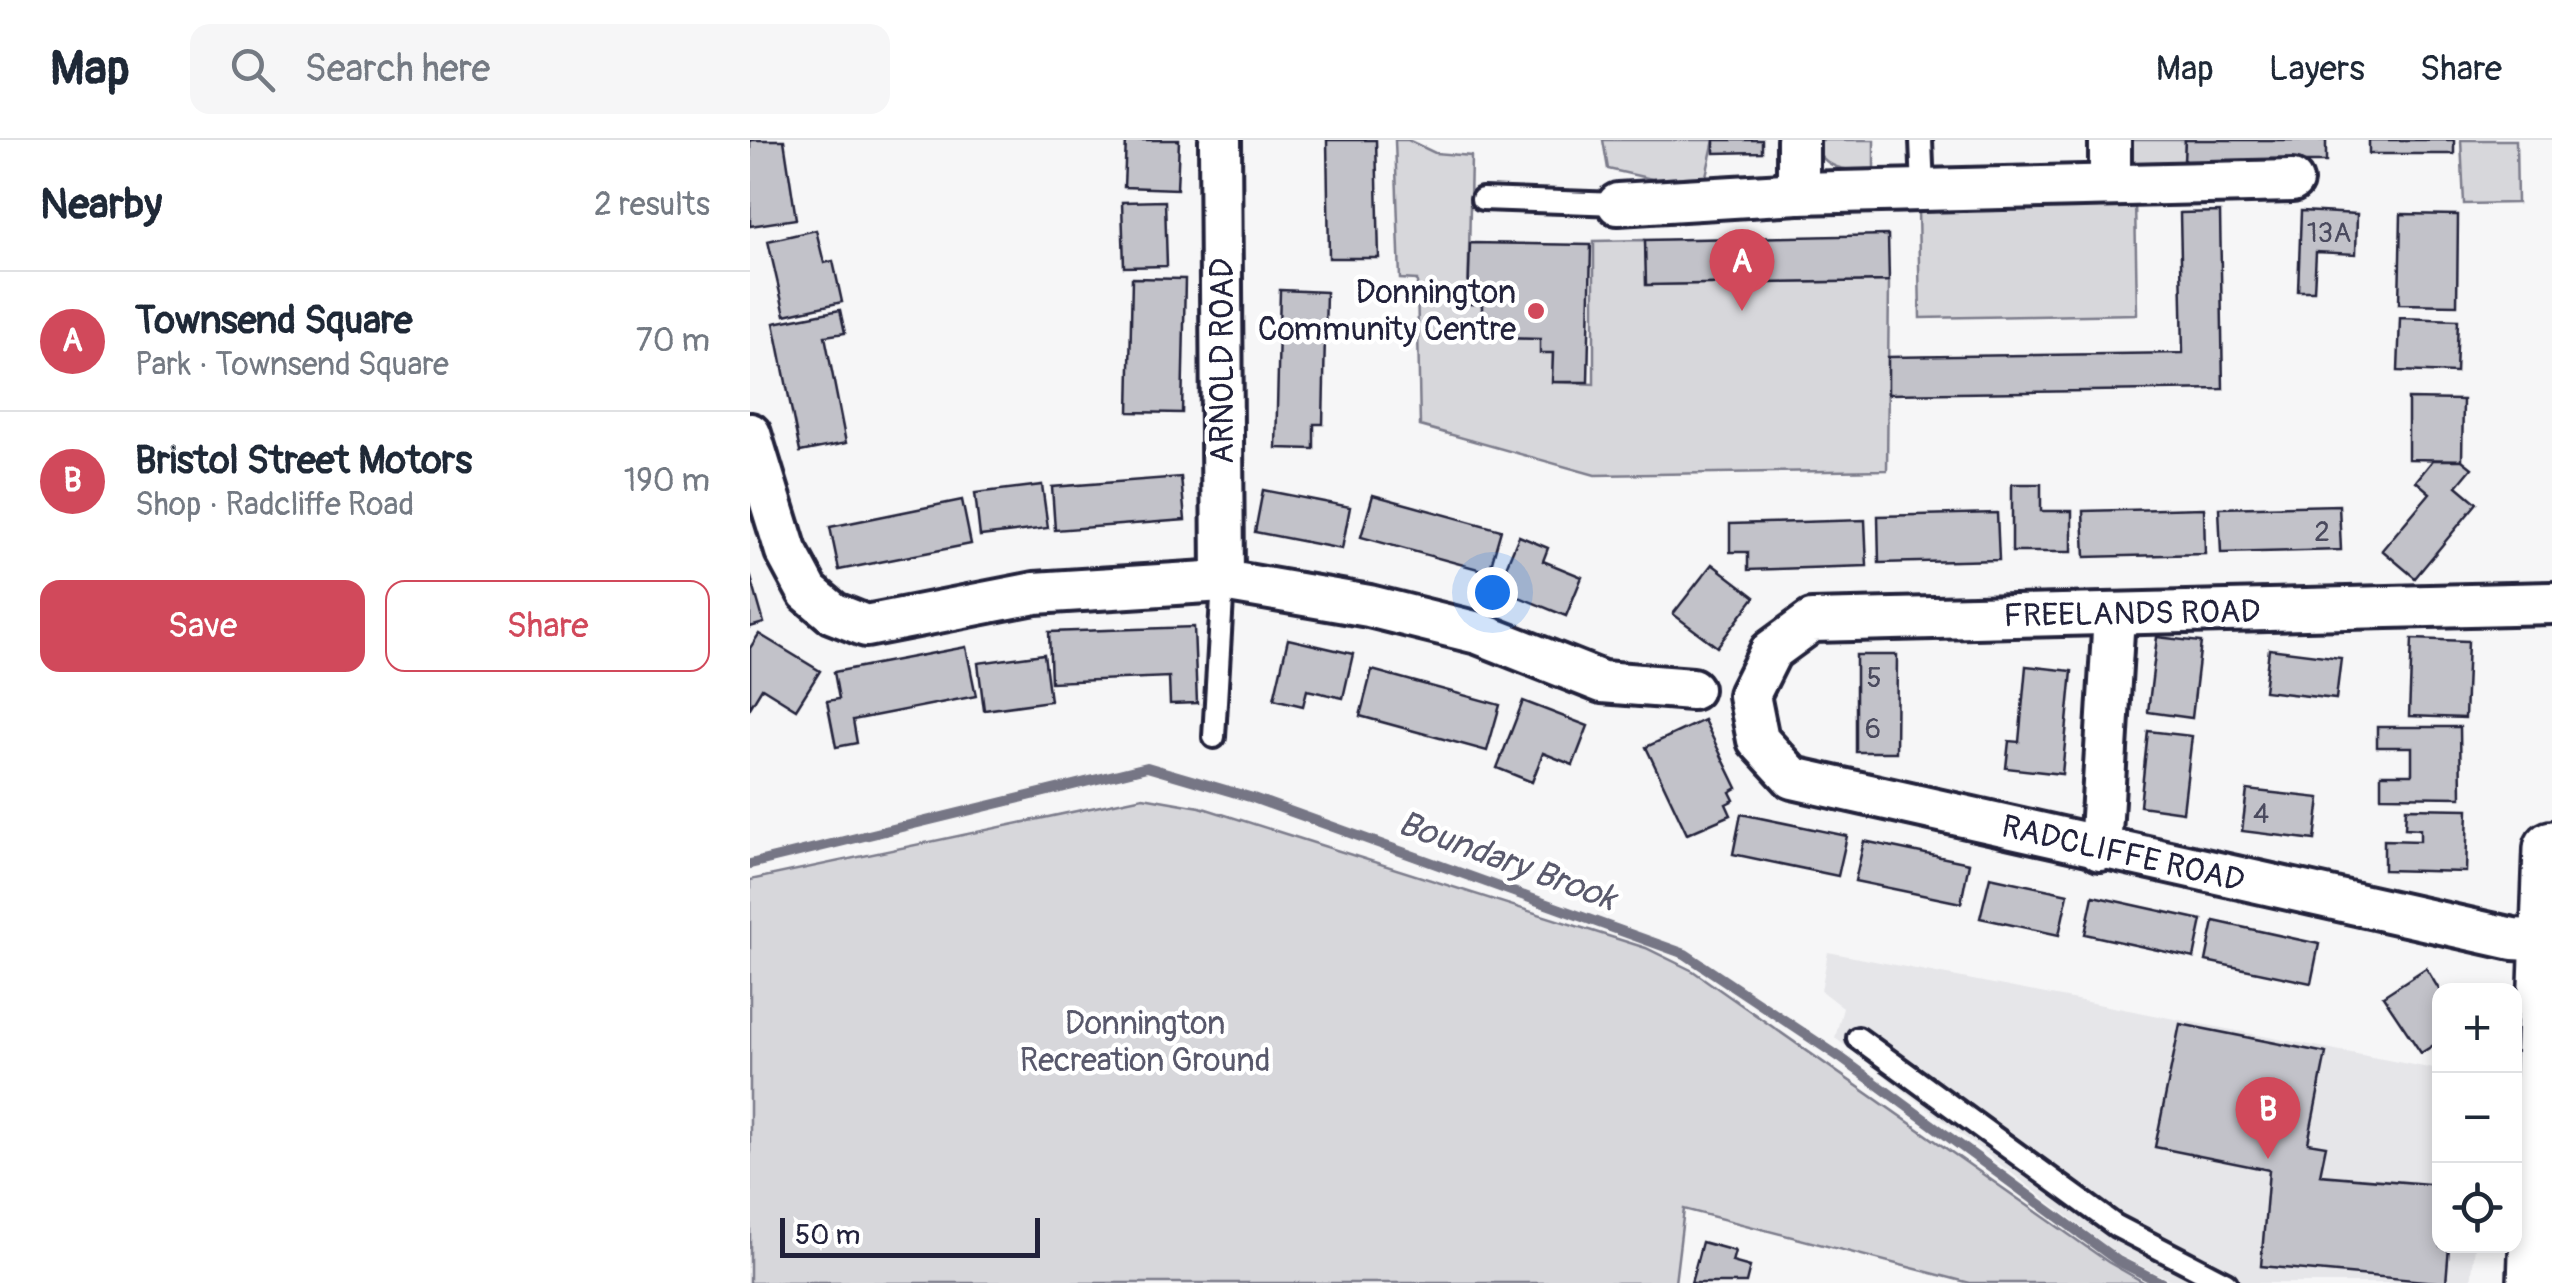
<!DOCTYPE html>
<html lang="en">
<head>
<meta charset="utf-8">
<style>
  :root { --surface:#fff; --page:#f6f6f7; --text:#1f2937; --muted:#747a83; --line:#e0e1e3; --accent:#d1495b }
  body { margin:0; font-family:Pangolin,sans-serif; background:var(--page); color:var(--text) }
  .controls { position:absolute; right:30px; bottom:30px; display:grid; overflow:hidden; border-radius:20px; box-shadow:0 5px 15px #0003 }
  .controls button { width:90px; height:90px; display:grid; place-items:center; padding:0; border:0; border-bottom:2px solid var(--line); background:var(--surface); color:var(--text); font:50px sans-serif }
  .scale { position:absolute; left:30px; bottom:25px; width:260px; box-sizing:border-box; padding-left:10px; border:5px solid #22223b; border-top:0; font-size:28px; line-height:35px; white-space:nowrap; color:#22223b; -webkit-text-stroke:8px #fff; paint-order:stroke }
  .you { position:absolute; left:742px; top:452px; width:35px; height:35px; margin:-25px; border:8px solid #fff; border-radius:50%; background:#1a73e8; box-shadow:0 0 0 15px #1a73e833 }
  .badge { display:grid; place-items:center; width:65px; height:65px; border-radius:50%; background:var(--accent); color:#fff; font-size:32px; font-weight:700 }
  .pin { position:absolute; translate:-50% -82px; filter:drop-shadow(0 2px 5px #0008) }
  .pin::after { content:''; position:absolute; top:52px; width:35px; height:30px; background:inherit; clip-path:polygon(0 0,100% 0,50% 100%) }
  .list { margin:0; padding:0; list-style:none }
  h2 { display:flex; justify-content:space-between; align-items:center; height:130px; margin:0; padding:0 40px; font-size:42px }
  h2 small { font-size:32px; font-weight:400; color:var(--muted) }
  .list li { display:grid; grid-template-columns:65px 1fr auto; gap:30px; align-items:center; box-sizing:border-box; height:140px; padding:0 40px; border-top:2px solid var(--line) }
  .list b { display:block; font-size:38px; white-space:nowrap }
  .list p { margin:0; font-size:32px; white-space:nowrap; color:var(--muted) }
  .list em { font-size:32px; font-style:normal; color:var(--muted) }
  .actions { display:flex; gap:20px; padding:30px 40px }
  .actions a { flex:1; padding:22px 0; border:2px solid var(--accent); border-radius:20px; text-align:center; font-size:35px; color:var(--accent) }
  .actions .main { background:var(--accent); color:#fff }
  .icon { flex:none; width:55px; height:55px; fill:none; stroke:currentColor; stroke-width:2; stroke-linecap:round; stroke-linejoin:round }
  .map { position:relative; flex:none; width:1802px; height:1143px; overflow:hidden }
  header { display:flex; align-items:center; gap:60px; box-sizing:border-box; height:140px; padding:0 50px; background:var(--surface); border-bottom:2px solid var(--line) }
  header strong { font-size:48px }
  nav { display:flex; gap:55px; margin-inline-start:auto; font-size:35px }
  .search { width:700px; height:90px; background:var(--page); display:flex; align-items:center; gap:25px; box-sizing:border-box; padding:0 35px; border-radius:20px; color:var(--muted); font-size:38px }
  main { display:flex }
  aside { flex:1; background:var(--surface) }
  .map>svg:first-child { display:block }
</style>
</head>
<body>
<header>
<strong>Map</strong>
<div class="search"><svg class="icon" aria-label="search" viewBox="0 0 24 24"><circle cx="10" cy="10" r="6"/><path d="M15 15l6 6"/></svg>Search here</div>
<nav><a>Map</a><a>Layers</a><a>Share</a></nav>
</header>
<main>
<aside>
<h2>Nearby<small>2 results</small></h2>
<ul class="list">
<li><span class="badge">A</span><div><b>Townsend Square</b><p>Park · Townsend Square</p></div><em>70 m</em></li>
<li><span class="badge">B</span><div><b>Bristol Street Motors</b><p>Shop · Radcliffe Road</p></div><em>190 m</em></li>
</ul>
<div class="actions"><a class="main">Save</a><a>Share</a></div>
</aside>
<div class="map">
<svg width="1802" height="1143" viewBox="0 0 1802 1143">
  <rect width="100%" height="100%" fill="#f6f6f7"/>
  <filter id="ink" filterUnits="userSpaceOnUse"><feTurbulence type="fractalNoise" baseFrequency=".01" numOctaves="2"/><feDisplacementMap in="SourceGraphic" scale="20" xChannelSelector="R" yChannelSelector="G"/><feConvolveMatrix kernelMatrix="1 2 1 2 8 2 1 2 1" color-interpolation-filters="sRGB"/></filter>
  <g filter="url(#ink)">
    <path fill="#e6e6e9" d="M1078,812L1689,930L1690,1106H1725L1721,1143H1426L1367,1114L1085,898L1093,868L1071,851Z"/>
    <g fill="#d7d7db" stroke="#7c7c8b" stroke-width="2.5">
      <path d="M645,0H658L685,13L721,16L718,164H732L733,178L755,179V198L790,199L803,213V242L844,244V101L895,100L897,145L1139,141L1137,330L845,335L670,286L667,140L650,139Z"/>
      <path d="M853,0H964L956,36L902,39L858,29Z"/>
      <path d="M1062,0H1124V30C1096,32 1073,30 1062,0Z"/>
      <path d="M1374,0H1435L1434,22L1417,29L1391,28L1378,15Z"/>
      <path d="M1711,0H1766L1767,63L1714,64Z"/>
      <path d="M1385,59L1387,174L1170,178L1168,68Z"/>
      <path d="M393,657L450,667L896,808L943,831L1358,1122L1395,1143H1220L934,1069L925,1143H0V740Z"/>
    </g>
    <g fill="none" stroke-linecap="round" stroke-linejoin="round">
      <path stroke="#767685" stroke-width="10" d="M0,724L397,627L503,658L935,814L1091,918L1368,1121L1412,1143"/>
    </g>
    <g fill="#c2c2c9" stroke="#22223b" stroke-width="2.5">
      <path d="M0,0H34L46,79L0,86Z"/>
      <path d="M376,0H429L427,49L374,47Z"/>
      <path d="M577,0H626L629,118H579Z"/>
      <path d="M964,0H1012V12L964,13Z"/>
      <path d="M1435,0H1576V22H1434Z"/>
      <rect x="1619" y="0" width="85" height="14"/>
      <path d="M415,61L417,126L374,127L372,62Z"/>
      <path d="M1551,71L1607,74L1606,114L1566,112L1564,151H1548Z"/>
      <path d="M1470,72L1473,249L1138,254V217L1433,213L1430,73Z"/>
      <path d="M1651,74L1708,75L1707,165L1649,164Z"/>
      <path d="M66,90L74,123L83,121L92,162L35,175L18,101Z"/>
      <path d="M1138,95L1139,141L896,145L895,100Z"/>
      <path d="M720,103L841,105L838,242H802L803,213H790V199L755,198V179L732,178V164H718Z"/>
      <path d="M382,138L435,139L432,273L379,272Z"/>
      <path d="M530,150L576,152L573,284H564V309L526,308Z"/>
      <path d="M90,170L95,193L75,196L96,303L50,312L24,183Z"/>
      <path d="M1650,178L1708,180L1706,233L1648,231Z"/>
      <path d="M1658,259L1713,260L1712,320L1658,319Z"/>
      <path d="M1683,320H1712L1722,328L1707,346L1727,363L1665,438L1632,410L1680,353L1666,341Z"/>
      <path d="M431,337L435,380L305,390L302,347Z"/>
      <path d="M1262,344H1291V371H1322V412H1262Z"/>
      <path d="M292,345L298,388L230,396L225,353Z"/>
      <path d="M513,350L600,367L592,409L505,392Z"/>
      <path d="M623,355L751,390L739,432L611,397Z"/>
      <path d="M212,360L221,404L89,430L80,387Z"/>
      <path d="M1589,365L1591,410L1471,413L1469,368Z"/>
      <path d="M1454,368L1455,414L1335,417L1333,371Z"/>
      <path d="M1247,373L1249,420L1129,423L1128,376Z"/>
      <path d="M1115,380L1117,426L998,430V412H980V384Z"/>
      <path d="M769,396L798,408L793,421L832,437L816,476L747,448Z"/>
      <path d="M962,424L1005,457L967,507L923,474Z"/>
      <path d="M0,434L14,483L0,487Z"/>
      <path d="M444,487L447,563L420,564L419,537L301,542L299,492Z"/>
      <path d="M9,494L70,531L46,569L12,548L0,568V508Z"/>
      <path d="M1407,497L1451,502L1442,578L1398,572Z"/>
      <path d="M538,499L603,514L593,558L557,550L553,566L524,559Z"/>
      <path d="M1662,499L1718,501L1715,578L1659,576Z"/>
      <path d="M216,507L226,556L103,580L107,603L86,607L77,561L89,559L84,532Z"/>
      <path d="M1519,509L1591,518L1586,559L1514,551Z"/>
      <path d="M294,514L300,561L234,570L228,523Z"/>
      <path d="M1106,515H1147L1146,612H1106Z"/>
      <path d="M1276,526L1322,531L1312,634L1256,628L1259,601L1269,602Z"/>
      <path d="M622,530L750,565L737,611L610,576Z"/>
      <path d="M773,561L838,586L823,625L793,613L782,642L747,628Z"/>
      <path d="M954,580L987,648L980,652L984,660L976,664L981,675L937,694L896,607Z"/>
      <path d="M1627,587H1710L1711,657L1631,656V634H1662V607H1627Z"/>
      <path d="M1398,591L1442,596L1433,672L1390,666Z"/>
      <path d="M1497,650L1570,658L1565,700L1492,691Z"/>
      <path d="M1656,668L1718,669L1716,732L1634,730V700L1670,701V689L1655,688Z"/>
      <path d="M991,674L1097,696L1088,736L983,714Z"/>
      <path d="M1114,701L1219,723L1211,763L1105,741Z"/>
      <path d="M1240,737L1318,754L1309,795L1230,778Z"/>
      <path d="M1343,756L1452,780L1444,818L1335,794Z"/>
      <path d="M1464,781L1569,804L1561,843L1456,821Z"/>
      <path d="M1676,828L1690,851V901L1671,913L1633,856Z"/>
      <path d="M1430,884L1576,913L1558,1003L1576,1006L1570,1035L1690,1045V1106H1699L1696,1143L1511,1126L1519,1030L1405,1007Z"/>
      <path d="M952,1102L985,1111L982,1122L1000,1127L996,1143H941Z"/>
    </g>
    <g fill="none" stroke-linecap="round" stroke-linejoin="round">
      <defs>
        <g id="service">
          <path d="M1171,0L1173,50"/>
          <path d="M732,59L868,64"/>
          <path d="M464,597L473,441"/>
          <path d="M1108,898L1366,1086L1476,1143"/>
        </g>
        <g id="minor">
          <path d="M470,0L473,441"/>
          <path d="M1048,0V53"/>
          <path d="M1360,0V45"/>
          <path d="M868,64L1048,53L1542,41"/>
          <path d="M0,294L36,411L58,452L83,473L116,486L285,453L473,441L619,466L728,493L852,542L942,549"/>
          <path d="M1350,710L1364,475"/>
          <path d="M1800,801L1763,799L1043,638L1008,600L999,555L1021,511L1062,481L1802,463"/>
        </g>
        <path id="primary" d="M1786,1143L1802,709"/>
      </defs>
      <use href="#service" stroke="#22223b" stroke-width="28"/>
      <use href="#minor" stroke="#22223b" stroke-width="48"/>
      <use href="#primary" stroke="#22223b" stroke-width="62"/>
      <use href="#service" stroke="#fff" stroke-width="20"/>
      <use href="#minor" stroke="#fff" stroke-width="40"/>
      <use href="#primary" stroke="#fff" stroke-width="55"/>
    </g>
  </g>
  <circle fill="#d1495b" stroke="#fff" stroke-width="4" cx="786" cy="171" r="10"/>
  <g text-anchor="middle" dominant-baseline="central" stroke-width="9" stroke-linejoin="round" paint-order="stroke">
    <g font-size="28" fill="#4a4a5e">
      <text x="1579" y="93">13A</text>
      <text x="1572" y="392">2</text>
      <text x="1124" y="538">5</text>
      <text x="1123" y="589">6</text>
      <text x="1511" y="674">4</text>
    </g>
    <g font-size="32" fill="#22223b" stroke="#fff" text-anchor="end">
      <text x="766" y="153">Donnington<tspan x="766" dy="37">Community Centre</tspan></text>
    </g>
    <g font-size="32" fill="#22223b" stroke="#fff">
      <text transform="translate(473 221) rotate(-90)">ARNOLD ROAD</text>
      <text transform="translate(1382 474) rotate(-1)">FREELANDS ROAD</text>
      <text transform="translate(1373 714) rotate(13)">RADCLIFFE ROAD</text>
    </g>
    <g font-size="32" fill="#58586b" stroke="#fff">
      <text x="395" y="884">Donnington<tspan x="395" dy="37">Recreation Ground</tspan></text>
    </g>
    <g font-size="35" font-style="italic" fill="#5a5a6d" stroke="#fff">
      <text transform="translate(757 721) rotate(20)">Boundary Brook</text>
    </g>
  </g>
</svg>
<div class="controls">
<button>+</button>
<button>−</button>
<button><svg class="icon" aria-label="locate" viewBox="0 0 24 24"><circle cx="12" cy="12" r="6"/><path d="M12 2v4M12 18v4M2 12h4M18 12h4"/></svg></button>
</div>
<div class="scale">50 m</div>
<div class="you"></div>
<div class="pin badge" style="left:992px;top:171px">A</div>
<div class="pin badge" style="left:1518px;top:1019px">B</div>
</div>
</main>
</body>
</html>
